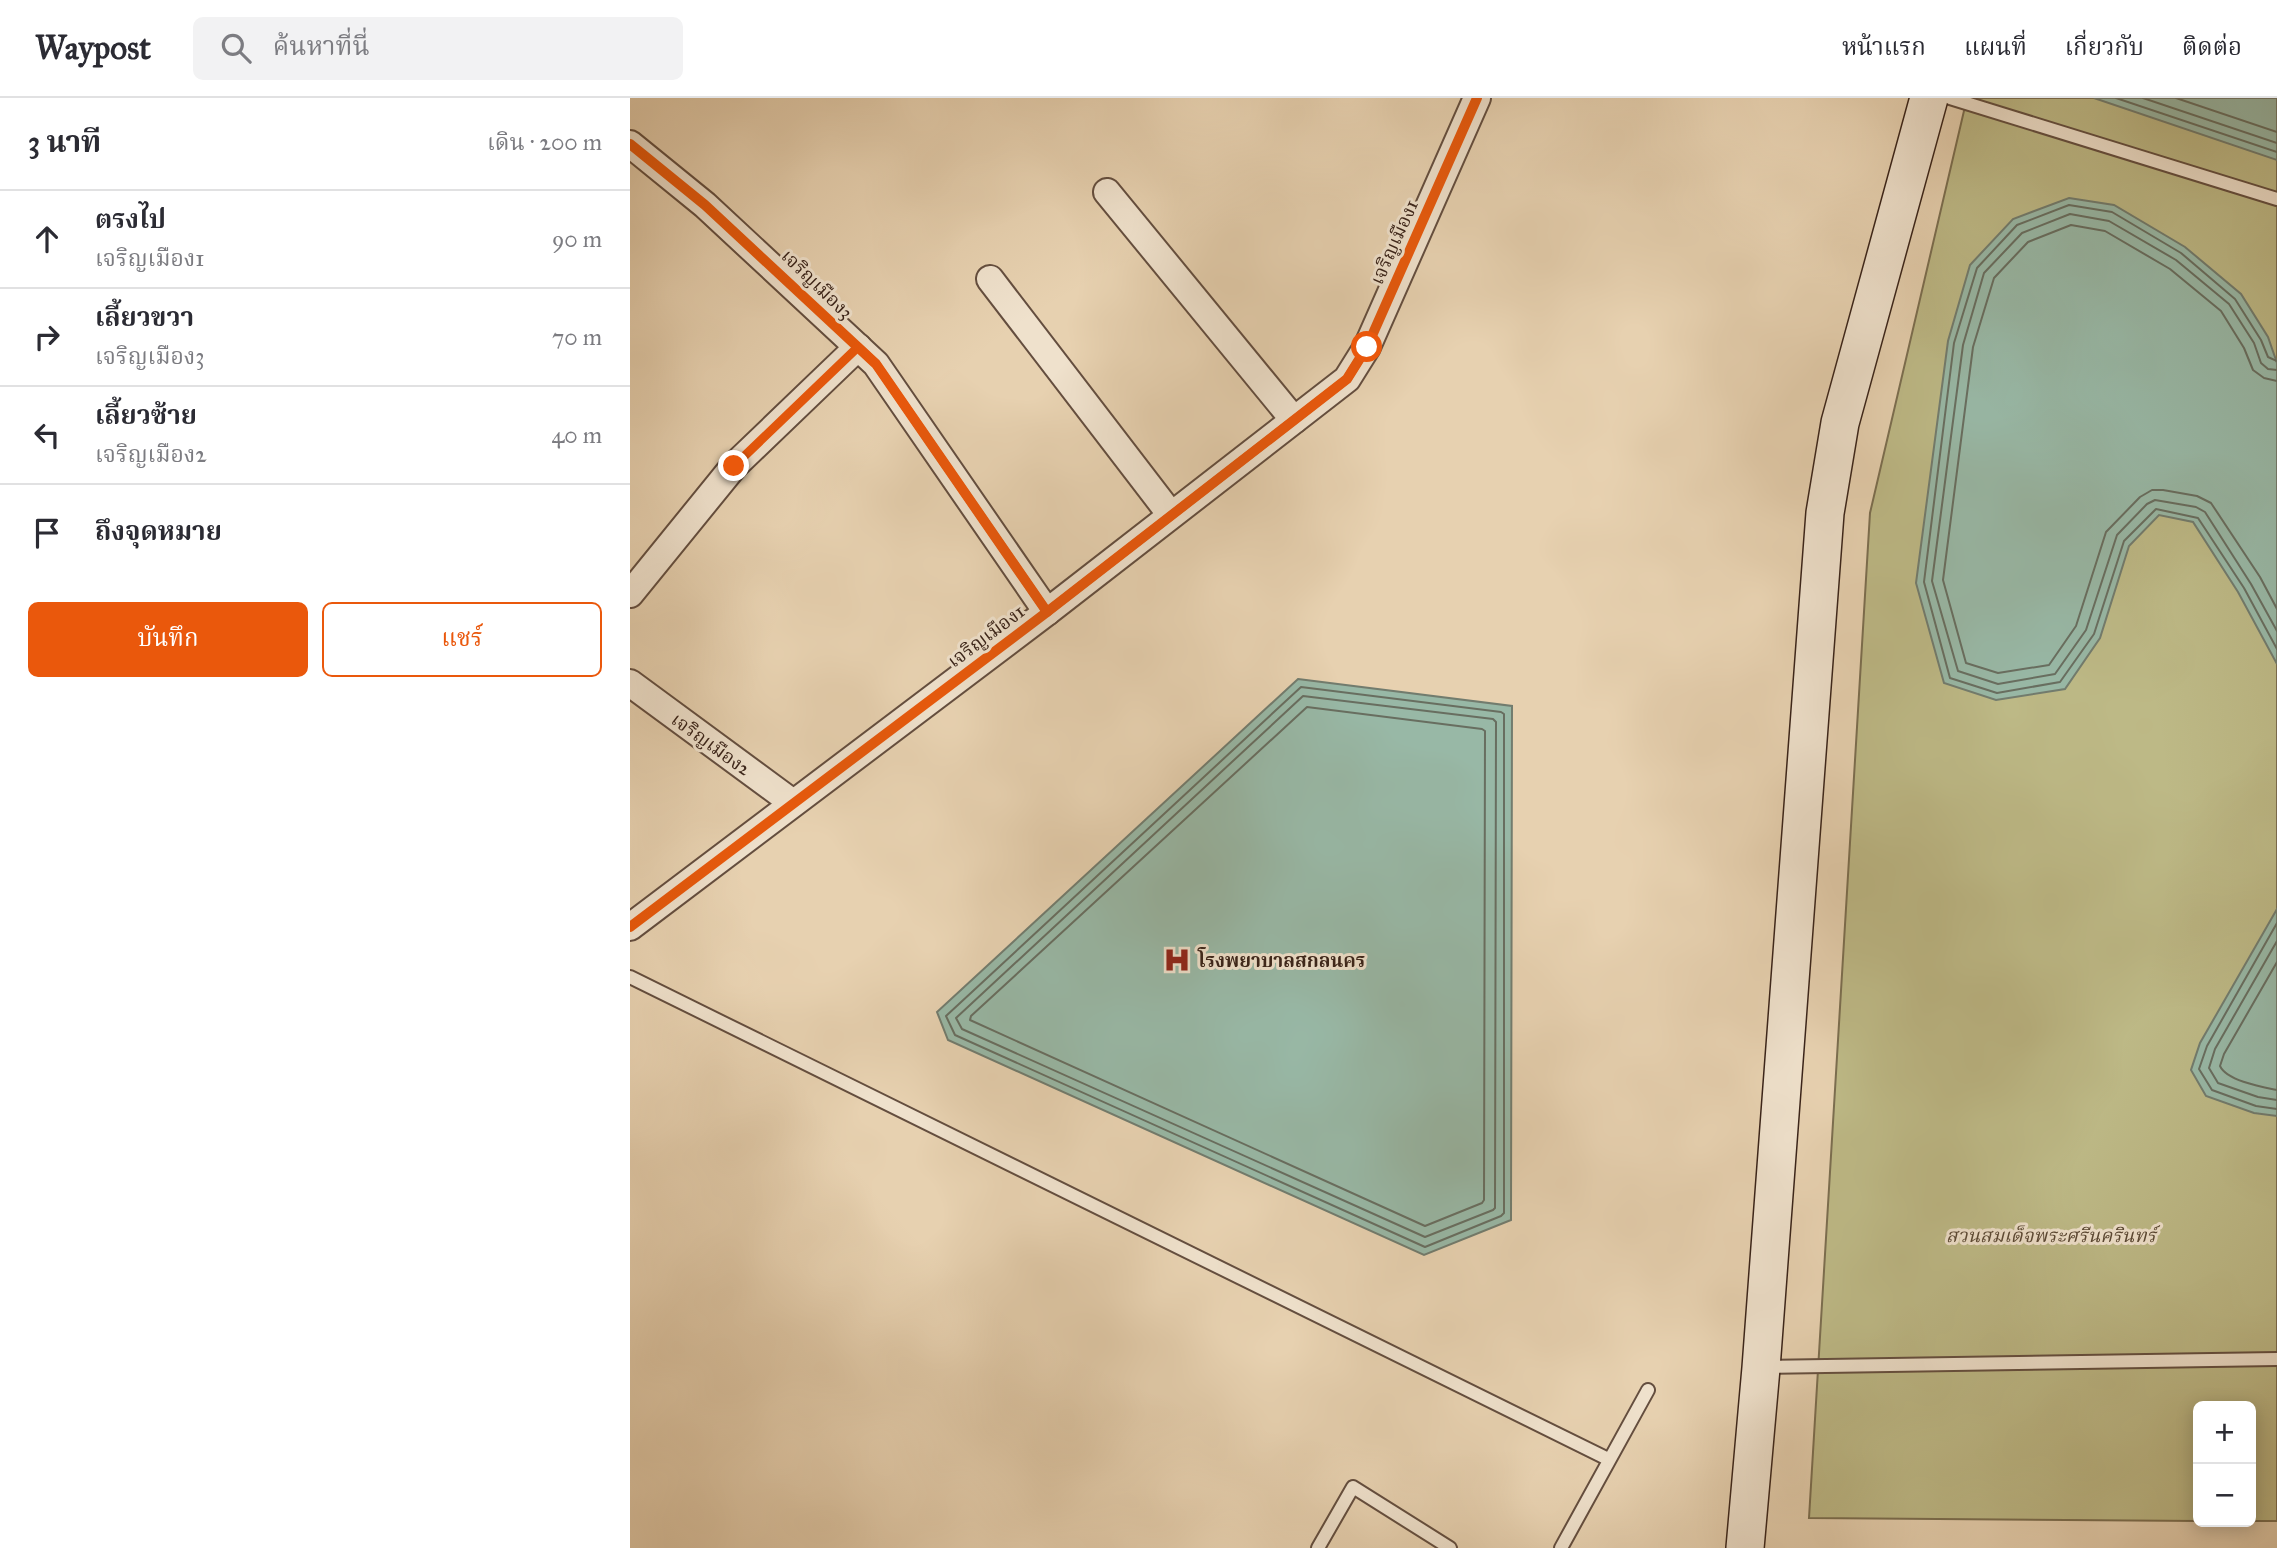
<!DOCTYPE html>
<html lang="th">
<head>
<meta charset="utf-8">
<style>
  :root { --surface:#fff; --page:#f2f2f3; --text:#2b2b33; --muted:#7c7c81; --line:#e1e1e2; --accent:#ea580c }
  body { margin:0; font-family:"IM FELL Great Primer","Noto Serif Thai",serif; background:var(--page); color:var(--text) }
  .controls { position:absolute; right:21px; bottom:21px; display:grid; overflow:hidden; border-radius:10px; box-shadow:0 4px 18px #0003 }
  .controls button { width:63px; height:63px; display:grid; place-items:center; padding:0; border:0; border-bottom:2px solid var(--line); background:var(--surface); color:var(--text); font:35px sans-serif }
  .stop { position:absolute; width:21px; height:21px; margin:-16px; border:5px solid #ea580c; border-radius:50%; background:#fff }
  .stop.end { background:#ea580c; border-color:#fff; box-shadow:0 2px 7px #0008 }
  .list { margin:0; padding:0; list-style:none }
  h2 { display:flex; justify-content:space-between; align-items:center; height:91px; margin:0; padding:0 28px; font-size:30px }
  h2 small { font-size:23px; font-weight:400; color:var(--muted) }
  .list li { display:grid; grid-template-columns:46px 1fr auto; gap:21px; align-items:center; box-sizing:border-box; height:98px; padding:0 28px; border-top:2px solid var(--line) }
  .list b { display:block; font-size:26px; white-space:nowrap }
  .list p { margin:0; font-size:23px; white-space:nowrap; color:var(--muted) }
  .list em { font-size:23px; font-style:normal; color:var(--muted) }
  .actions { display:flex; gap:14px; padding:21px 28px }
  .actions a { flex:1; padding:16px 0; border:2px solid var(--accent); border-radius:10px; text-align:center; font-size:24px; color:var(--accent) }
  .actions .main { background:var(--accent); color:#fff }
  .icon { flex:none; width:38px; height:38px; fill:none; stroke:currentColor; stroke-width:2; stroke-linecap:round; stroke-linejoin:round }
  .map { position:relative; flex:none; width:1647px; height:1450px; overflow:hidden }
  header { display:flex; align-items:center; gap:42px; box-sizing:border-box; height:98px; padding:0 35px; background:var(--surface); border-bottom:2px solid var(--line) }
  header strong { font-size:33px }
  nav { display:flex; gap:38px; margin-inline-start:auto; font-size:24px }
  .search { width:490px; height:63px; background:var(--page); display:flex; align-items:center; gap:18px; box-sizing:border-box; padding:0 24px; border-radius:10px; color:var(--muted); font-size:26px }
  main { display:flex }
  aside { flex:1; background:var(--surface) }
  .map>svg:first-child { display:block }
</style>
</head>
<body>
<header>
<strong>Waypost</strong>
<div class="search"><svg class="icon" aria-label="search" viewBox="0 0 24 24"><circle cx="10" cy="10" r="6"/><path d="M15 15l6 6"/></svg>ค้นหาที่นี่</div>
<nav><a>หน้าแรก</a><a>แผนที่</a><a>เกี่ยวกับ</a><a>ติดต่อ</a></nav>
</header>
<main>
<aside>
<h2>3 นาที<small>เดิน · 200 m</small></h2>
<ul class="list">
<li><svg class="icon" aria-label="ahead" viewBox="0 0 24 24"><path d="M12 20V5M6 11l6-6 6 6"/></svg><div><b>ตรงไป</b><p>เจริญเมือง1</p></div><em>90 m</em></li>
<li><svg class="icon" aria-label="right" viewBox="0 0 24 24"><path d="M7 20v-9h11M14 6l5 5-5 5"/></svg><div><b>เลี้ยวขวา</b><p>เจริญเมือง3</p></div><em>70 m</em></li>
<li><svg class="icon" aria-label="left" viewBox="0 0 24 24"><path d="M17 20v-9H6M10 6l-5 5 5 5"/></svg><div><b>เลี้ยวซ้าย</b><p>เจริญเมือง2</p></div><em>40 m</em></li>
<li><svg class="icon" aria-label="arrive" viewBox="0 0 24 24"><path d="M6 21V4h12l-3 4 3 4H6"/></svg><div><b>ถึงจุดหมาย</b></div></li>
</ul>
<div class="actions"><a class="main">บันทึก</a><a>แชร์</a></div>
</aside>
<div class="map">
<svg width="1647" height="1450" viewBox="0 0 1647 1450">
  <rect width="100%" height="100%" fill="#e7d1b0"/>
  <filter id="stains"><feTurbulence type="fractalNoise" baseFrequency=".00286" numOctaves="4"/><feColorMatrix values="0 0 0 0 .2 0 0 0 0 .09 0 0 0 0 .02 0 0 0 .5 -.17"/></filter>
  <radialGradient id="worn" r=".72"><stop offset=".6" stop-color="#630" stop-opacity="0"/><stop offset="1" stop-color="#630" stop-opacity=".3"/></radialGradient>
  <path fill="#bdb986" stroke="#7b6e50" stroke-width="2" d="M1337,0H1647V1423H1621V1308H1568V1423L1179,1420L1240,415Z"/>
  <g fill="#98b8a6" stroke="#727c6e" stroke-width="2">
    <path d="M1464,0H1647V62Z"/>
    <path d="M1439,100L1484,107L1555,149L1611,196L1638,239L1647,265V566L1608,494L1563,424L1529,417L1499,448L1470,540L1435,591L1366,602L1314,585L1286,485L1318,243L1340,167L1383,121Z"/>
    <path d="M668,581L882,608L881,1122L794,1157L318,942L307,914Z"/>
    <path d="M1647,811V1018L1624,1015L1576,998L1561,972L1570,945Z"/>
  </g>
  <g fill="none" stroke-linecap="round" stroke-linejoin="round">
    <g stroke="#686e60" stroke-width="2">
      <path d="M1486,0L1647,54"/>
      <path d="M1513,0L1647,45"/>
      <path d="M1546,0L1647,34"/>
      <path d="M1647,263L1638,259L1631,242L1605,201L1551,155L1482,114L1439,107L1387,127L1347,170L1324,245L1294,484L1320,580L1367,595L1430,584L1464,536L1494,443L1526,411L1568,420L1614,490L1647,551"/>
      <path d="M1647,272L1638,271L1631,265L1624,245L1599,206L1546,162L1479,123L1440,116L1392,135L1354,175L1333,247L1302,483L1328,573L1368,586L1425,576L1456,532L1487,437L1517,406L1525,402L1566,409L1575,414L1621,486L1647,533"/>
      <path d="M1647,283L1634,280L1623,272L1614,250L1591,213L1540,171L1475,133L1441,127L1398,144L1364,180L1343,249L1313,482L1336,565L1368,575L1419,567L1446,528L1476,434L1510,399L1522,392H1533L1567,398L1581,405L1630,479L1647,511"/>
      <path d="M671,589L871,614L874,616V1115L871,1118L795,1149L325,937L316,918Z"/>
      <path d="M673,598L863,621L866,624L865,1110L863,1112L795,1139L332,931L326,920Z"/>
      <path d="M677,609L852,631L855,633L854,1102L852,1105L795,1128L340,922L341,918Z"/>
      <path d="M1647,825L1577,948L1569,971L1582,992L1626,1008L1647,1011"/>
      <path d="M1647,843L1585,951L1579,970L1588,985L1628,999L1647,1002"/>
      <path d="M1647,864L1594,956L1590,968C1597,983 1632,989 1647,992"/>
    </g>
    <defs>
      <g id="service">
        <path d="M1320,0L1647,101"/>
        <path d="M0,879L978,1361"/>
        <path d="M1135,1269L1647,1261"/>
        <path d="M688,1450L723,1389L820,1450"/>
        <path d="M931,1450L1018,1292"/>
      </g>
      <g id="minor">
        <path d="M0,46L75,107L246,266L417,514"/>
        <path d="M477,94L664,322"/>
        <path d="M360,181L541,417"/>
        <path d="M0,496L104,368L228,249"/>
        <path d="M0,585L163,705"/>
        <path d="M0,829L417,514L717,281L737,249L847,0"/>
      </g>
      <path id="secondary" d="M1115,1450L1131,1270L1195,415L1210,325L1299,0"/>
    </defs>
    <use href="#service" stroke="#644e3f" stroke-width="16"/>
    <use href="#minor" stroke="#644e3f" stroke-width="30"/>
    <use href="#secondary" stroke="#392319" stroke-width="40"/>
    <use href="#service" stroke="#efe1cc" stroke-width="12"/>
    <use href="#minor" stroke="#efe1cc" stroke-width="26"/>
    <use href="#secondary" stroke="#efe1cc" stroke-width="37"/>
    <defs>
      <g id="cycleway">
        <path d="M0,46L75,107L246,266L417,514"/>
        <path d="M0,829L417,514L717,281L737,249L847,0"/>
      </g>
    </defs>
    <use href="#cycleway" stroke="#efe1cc" stroke-width="15"/>
    <use href="#cycleway" stroke="#e8590c" stroke-width="10"/>
  </g>
  <g fill="none" stroke-linecap="round" stroke-linejoin="round">
    <path stroke="#ea580c" stroke-width="9" d="M104,368L228,249L246,266L417,514L717,281L737,249"/>
  </g>
  <defs>
    <symbol id="hospital-bare" viewBox="-9 -9 18 18"><path d="M-5-5h3v3.5h4V-5h3V5h-3V1.5h-4V5h-3Z" fill="#8f2418" stroke="#efe1cc" stroke-width="2.5" paint-order="stroke"/></symbol>
  </defs>
  <g fill-rule="evenodd">
    <use href="#hospital-bare" x="528" y="843" width="38" height="38"/>
  </g>
  <g text-anchor="middle" dominant-baseline="central" stroke-width="6" stroke-linejoin="round" paint-order="stroke">
    <g font-size="19" fill="#392319" stroke="#efe1cc">
      <text transform="translate(764 144) rotate(-66)">เจริญเมือง1</text>
      <text transform="translate(187 186) rotate(44)">เจริญเมือง3</text>
      <text transform="translate(356 538) rotate(-37)">เจริญเมือง1</text>
      <text transform="translate(81 646) rotate(36)">เจริญเมือง2</text>
    </g>
    <g font-size="19" font-weight="bold" fill="#392319" stroke="#efe1cc" text-anchor="start">
      <text x="568" y="862">โรงพยาบาลสกลนคร</text>
    </g>
    <g font-size="19" font-style="italic" fill="#5a4834" stroke="#efe1cc">
      <text x="1421" y="1137">สวนสมเด็จพระศรีนครินทร์</text>
    </g>
  </g>
  <rect width="100%" height="100%" filter="url(#stains)"/>
  <rect width="100%" height="100%" fill="url(#worn)"/>
</svg>
<div class="controls">
<button>+</button>
<button>−</button>
</div>
<div class="stop" style="left:737px;top:249px"></div>
<div class="stop end" style="left:104px;top:368px"></div>
</div>
</main>
</body>
</html>
